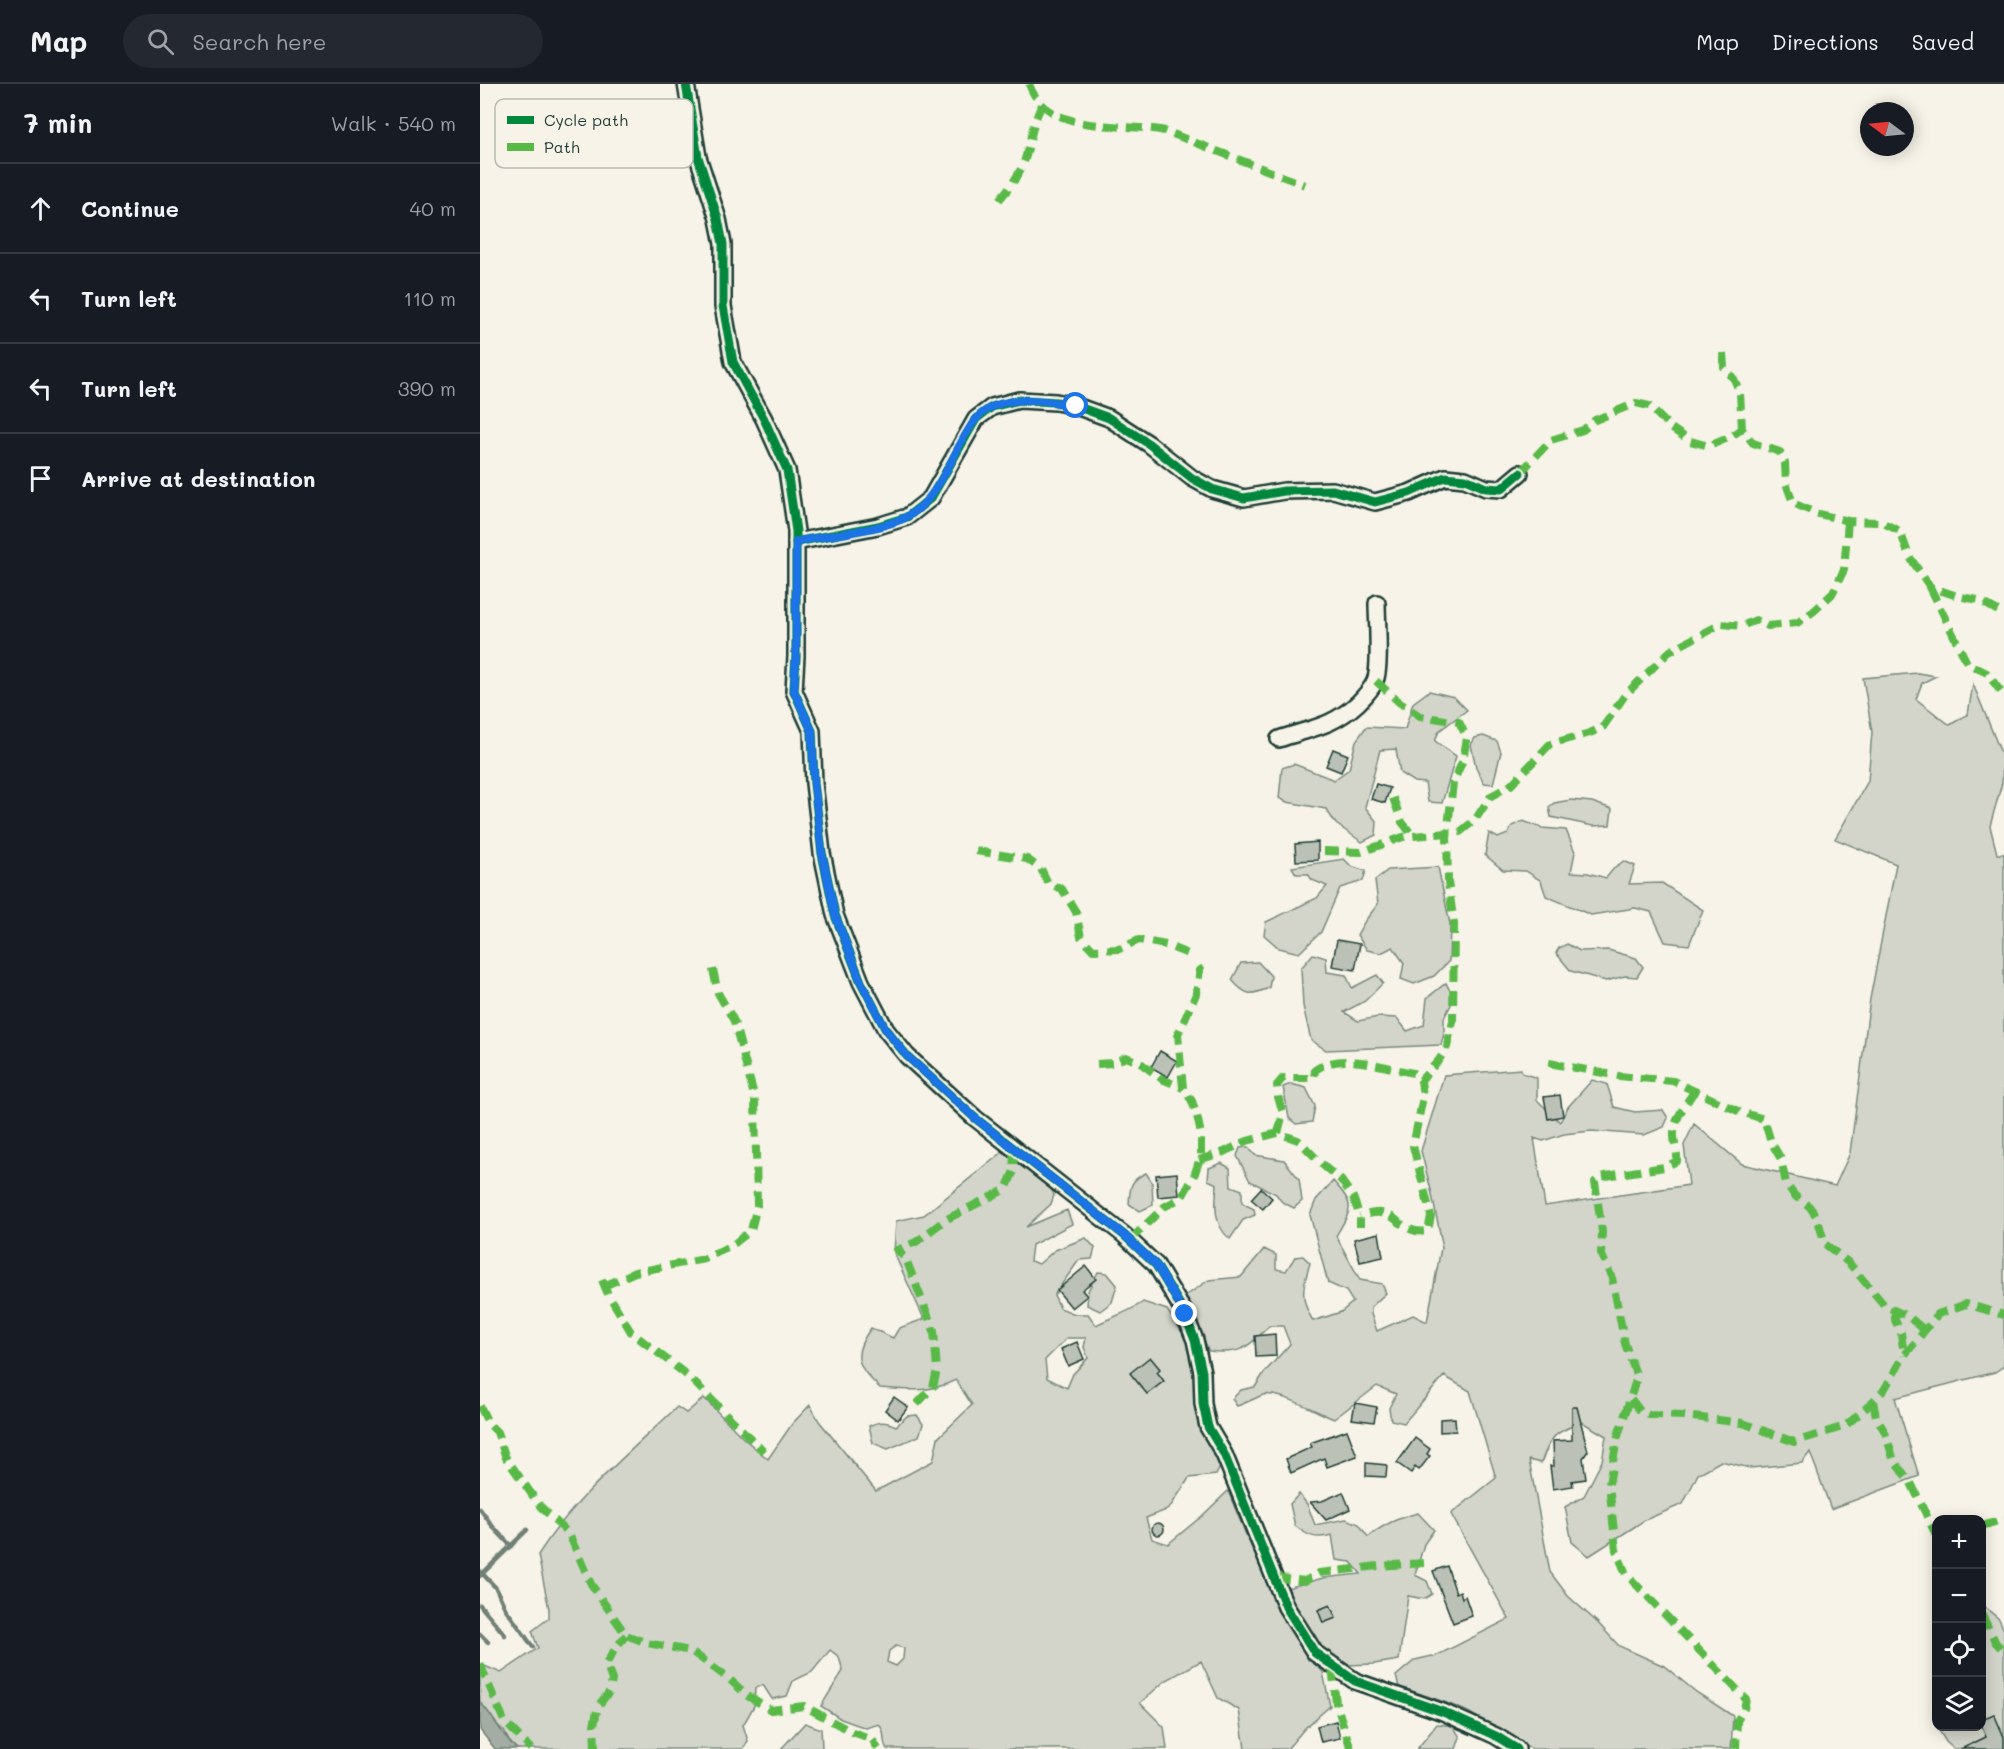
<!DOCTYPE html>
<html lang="en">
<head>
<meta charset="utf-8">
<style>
  :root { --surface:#171b24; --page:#242831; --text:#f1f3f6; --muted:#9ea1a6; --line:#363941 }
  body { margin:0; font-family:Mali,sans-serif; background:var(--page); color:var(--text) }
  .controls { position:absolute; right:18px; bottom:18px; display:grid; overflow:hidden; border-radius:12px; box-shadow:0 3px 15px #0003 }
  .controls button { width:54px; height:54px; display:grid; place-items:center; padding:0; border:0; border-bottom:2px solid var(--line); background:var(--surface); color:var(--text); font:30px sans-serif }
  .compass { position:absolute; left:1380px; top:18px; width:54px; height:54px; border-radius:50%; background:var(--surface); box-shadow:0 3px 15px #0003; rotate:286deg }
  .stop { position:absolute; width:18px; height:18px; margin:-14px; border:4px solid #1a73e8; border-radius:50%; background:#fff }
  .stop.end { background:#1a73e8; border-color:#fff; box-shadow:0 2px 6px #0008 }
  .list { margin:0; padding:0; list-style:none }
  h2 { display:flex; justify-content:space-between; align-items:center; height:78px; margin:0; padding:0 24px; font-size:26px }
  h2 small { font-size:20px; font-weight:400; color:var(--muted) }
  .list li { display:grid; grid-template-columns:39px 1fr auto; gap:18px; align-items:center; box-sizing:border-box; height:90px; padding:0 24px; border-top:2px solid var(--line) }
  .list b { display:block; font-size:22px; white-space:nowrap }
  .list em { font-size:20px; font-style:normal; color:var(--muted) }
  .icon { flex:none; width:33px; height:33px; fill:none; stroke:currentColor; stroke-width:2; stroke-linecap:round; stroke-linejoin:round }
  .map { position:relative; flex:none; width:1524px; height:1665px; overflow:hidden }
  header { display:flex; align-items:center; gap:36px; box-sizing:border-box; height:84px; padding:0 30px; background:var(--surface); border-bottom:2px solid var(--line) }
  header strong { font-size:28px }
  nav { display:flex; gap:33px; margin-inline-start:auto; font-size:21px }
  .search { width:420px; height:54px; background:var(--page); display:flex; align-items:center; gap:15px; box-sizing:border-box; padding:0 21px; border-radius:33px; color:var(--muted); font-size:22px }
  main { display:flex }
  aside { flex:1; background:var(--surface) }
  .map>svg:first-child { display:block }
</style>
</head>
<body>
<header>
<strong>Map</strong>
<div class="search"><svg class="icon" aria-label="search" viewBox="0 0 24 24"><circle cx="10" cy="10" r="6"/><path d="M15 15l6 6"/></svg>Search here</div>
<nav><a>Map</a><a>Directions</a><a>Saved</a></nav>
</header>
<main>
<aside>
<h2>7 min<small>Walk · 540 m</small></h2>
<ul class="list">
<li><svg class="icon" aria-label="ahead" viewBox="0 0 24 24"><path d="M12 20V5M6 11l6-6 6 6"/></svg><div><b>Continue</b></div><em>40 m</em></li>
<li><svg class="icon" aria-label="left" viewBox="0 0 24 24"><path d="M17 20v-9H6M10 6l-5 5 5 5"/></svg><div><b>Turn left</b></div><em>110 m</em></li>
<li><svg class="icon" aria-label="left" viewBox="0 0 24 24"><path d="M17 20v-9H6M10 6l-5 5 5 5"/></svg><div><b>Turn left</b></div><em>390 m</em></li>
<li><svg class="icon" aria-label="arrive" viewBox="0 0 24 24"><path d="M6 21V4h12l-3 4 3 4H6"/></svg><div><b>Arrive at destination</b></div></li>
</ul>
</aside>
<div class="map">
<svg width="1524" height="1665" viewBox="0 0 1524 1665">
  <rect width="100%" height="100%" fill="#f7f3e8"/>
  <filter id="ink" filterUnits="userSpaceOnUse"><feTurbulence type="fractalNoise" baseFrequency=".0167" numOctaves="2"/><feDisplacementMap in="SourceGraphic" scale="12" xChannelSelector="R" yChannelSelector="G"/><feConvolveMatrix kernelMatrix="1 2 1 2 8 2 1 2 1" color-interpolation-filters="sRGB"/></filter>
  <g filter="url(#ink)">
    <g fill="#d3d5ca" stroke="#79897f" stroke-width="1.5" fill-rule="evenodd">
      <path d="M1438,589L1456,592L1442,599L1436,615L1470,641L1488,630L1493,600L1523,674L1522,699L1510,742L1517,770H1524V1282L1515,1288L1415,1314L1439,1392L1351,1425L1330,1368L1322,1379L1270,1384L1241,1377L1218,1390L1203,1420L1165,1436L1109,1472L1092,1458L1085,1423L1104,1412L1122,1377L1126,1352L1102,1338C1074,1349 1071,1351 1061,1379L1049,1376L1070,1488L1088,1512L1118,1539L1139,1562L1184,1582L1216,1608L1253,1632L1251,1665H1052C1029,1654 1008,1638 986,1627C964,1617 941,1610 919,1603L916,1592L935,1576L952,1572L954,1573L1029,1535L971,1430L1016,1394L990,1307L964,1292L924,1339L911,1336L909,1324L916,1310L897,1302L854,1335C837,1328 799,1307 783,1311C775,1314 766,1319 757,1322L752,1315L761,1306L775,1303L784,1289L810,1260L803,1242H789C767,1264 761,1271 729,1267L704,1213L729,1196L761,1193L784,1165L796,1171V1185L806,1187L815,1173L823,1172L830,1179C823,1203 819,1214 833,1237L861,1228L873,1218L866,1207L848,1199L830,1131L836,1116L853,1097C876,1122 872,1124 856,1152L880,1196L902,1200L906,1209L891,1223V1230L897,1247L933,1231L947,1238L962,1159L951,1106L941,1067L964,991L1041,985L1042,989L1057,994V1016L1080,1038L1088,1023L1112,996L1127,1000L1134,1023L1155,1028L1183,1026L1188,1034L1184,1043L1164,1051L1111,1047L1084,1050L1063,1057L1054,1054L1065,1122L1209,1101L1204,1061L1214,1040L1262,1080L1355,1102L1370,1069L1390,915L1416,780L1355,755L1388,697L1392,648L1383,594Z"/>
      <path d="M949,607L974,613L987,626L959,647L955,657L976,672L962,719L948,718L945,699L934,698L920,689L916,665L900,666L885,723L897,738L896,751L882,758L856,740L846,725L807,718L799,714L802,684L814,680L854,696L869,685L876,657L886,643L925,645L933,619Z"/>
      <path d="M1003,652L1017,657L1021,668L1013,700L1004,699L996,683L991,661L995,654Z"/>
      <path d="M1091,716L1112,718L1132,725L1130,741L1113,742L1071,733L1069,723L1074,719Z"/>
      <path d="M1043,737L1062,744L1086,746L1095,768L1091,788L1108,789L1126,794L1135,783L1144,777L1155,782L1149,800L1182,799L1223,826L1209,861L1185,858L1171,828L1155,824L1111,831L1066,812L1061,797L1046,787L1023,786L1005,771L1009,749L1018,754L1028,750L1032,742Z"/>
      <path d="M864,775L871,782L886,787L883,797L860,804L841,848L819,869L799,864L784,851L786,838L837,814L847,802L832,796L828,790H816L812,783Z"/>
      <path d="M958,783L970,840L969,877L954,892L934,900L921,895L924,879L913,863L901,869L887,866L877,851L885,837L898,820L895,796L908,786Z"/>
      <path d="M1087,860L1100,867L1128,866L1156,874L1163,883L1157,893L1145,892L1126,897L1091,887L1076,869L1079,864Z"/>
      <path d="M833,870L846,874L847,888L866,891L872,904L897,891L903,899L885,917L864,928L878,937L898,933L917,934L927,947L944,941L947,914L966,899L974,915L964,934V950L961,961L846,966L831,956L823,922L821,884Z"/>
      <path d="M778,878L791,892L789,904C770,912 766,912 752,896L761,879Z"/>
      <path d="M811,1000L826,1004L835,1022L832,1038L816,1040L809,1034L803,1003Z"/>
      <path d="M768,1063L775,1071L804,1076L819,1095L822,1117L814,1124L802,1118L796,1110L770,1097L757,1072L760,1064Z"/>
      <path d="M524,1067L570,1103L574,1111L571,1120L546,1143L587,1126L592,1140L552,1161L550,1177L559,1180L575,1166L606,1154L615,1164L612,1175L599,1176L574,1211L580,1224L595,1230H608L616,1241C631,1233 648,1229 663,1218L687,1226L711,1261L725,1352L741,1381L736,1391L709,1394L689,1425L666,1434L672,1455L688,1460L722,1432L748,1407L769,1458L805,1534L827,1571L843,1588L850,1622L825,1644L807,1665H765L759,1626L738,1614L721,1577L685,1597L660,1619L684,1643L687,1665H407C401,1656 407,1650 399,1640L386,1644L361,1635L341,1622L363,1587L359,1573L350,1566L332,1588L313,1597L307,1612L292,1615L283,1601L275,1604L274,1622L263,1641L268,1657L263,1665H37L30,1659L24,1647L13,1637L0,1618V1580L21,1589L58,1564L52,1547L69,1534V1525L58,1471C94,1414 149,1369 197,1323L206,1329L224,1314L262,1353L288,1375L312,1340L330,1321L339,1337L396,1407L453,1377L458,1354L492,1321L476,1296C450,1309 428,1306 400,1304C378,1283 370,1272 391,1244L413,1254L419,1244L444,1235L414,1169L416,1137L444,1131ZM587,1254H606L604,1263L608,1274L593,1290L587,1304L567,1294L565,1276ZM416,1562L424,1564L423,1575L416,1582L407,1578L409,1567Z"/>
      <path d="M741,1079L750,1084L751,1102L762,1106V1119L774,1125L775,1131L763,1136L750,1155C733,1141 735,1120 737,1100L728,1096L729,1084Z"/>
      <path d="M666,1089L672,1098L673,1121L660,1127L649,1120C650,1103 650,1096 666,1089Z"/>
      <path d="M618,1188L627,1189L637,1201L632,1218L620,1227L607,1221L608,1207Z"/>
      <path d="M437,1331L443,1340L439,1352L408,1365L393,1359L389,1342C399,1337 406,1337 416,1342L427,1332Z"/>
      <path d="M819,1410L827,1420L835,1441L866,1435L879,1440L888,1453C904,1440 918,1434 938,1429L954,1446L944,1460L935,1491L947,1497L952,1510L944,1515L928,1512L919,1576L894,1580L866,1581L837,1562L823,1536L810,1521L807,1504L843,1494L881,1490L871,1478L856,1476L852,1451C836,1456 828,1452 815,1442L810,1420Z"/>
      <path d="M1502,1521L1519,1535L1524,1546V1665H1474L1466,1658L1457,1643L1502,1642Z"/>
      <path d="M325,1639L341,1645L342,1664L301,1665Z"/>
      <path d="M957,1640L973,1642L980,1653L976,1665H937Z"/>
    </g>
    <path fill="#a4ada3" stroke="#6f8077" stroke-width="1.5" d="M0,1618C14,1632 22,1653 37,1665H15L0,1646Z"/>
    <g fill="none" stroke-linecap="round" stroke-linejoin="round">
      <g stroke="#6f8077" stroke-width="4.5">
        <path d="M0,1425L14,1444L31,1462"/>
        <path d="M0,1487L16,1504L25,1524L53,1563"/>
        <path d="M0,1492L47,1446"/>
        <path d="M0,1521L25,1551"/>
        <path d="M0,1550L8,1558"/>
      </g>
    </g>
    <g fill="#bbc1b6" stroke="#1f3d34" stroke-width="1.5">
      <path d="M853,665L868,671L861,688L846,682Z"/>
      <path d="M896,700L910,704L905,719L891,715Z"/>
      <path d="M838,758V776L816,777L815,760Z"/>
      <path d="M857,856L880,860L875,886L852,882Z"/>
      <path d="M680,967L697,977L688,993L671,983Z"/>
      <path d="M1080,1011L1083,1032L1068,1035L1064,1013Z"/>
      <path d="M697,1089L699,1111L678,1113L676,1091Z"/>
      <path d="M781,1104L792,1114L783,1125L771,1115Z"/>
      <path d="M899,1149L903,1173L880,1178L874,1155Z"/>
      <path d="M606,1182L616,1195L602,1206L607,1212L592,1224L577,1206Z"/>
      <path d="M795,1250L796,1272L776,1273L775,1252Z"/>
      <path d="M597,1258L604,1275L588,1282L581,1265Z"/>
      <path d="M670,1273L680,1285L677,1288L684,1297L667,1310L650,1289Z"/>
      <path d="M414,1313L428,1323L418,1336L405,1326Z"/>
      <path d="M875,1319L897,1323L894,1338L872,1335Z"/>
      <path d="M1092,1323H1097L1108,1367L1103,1374L1106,1395L1092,1397L1093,1402L1073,1405L1070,1382H1074L1073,1357L1092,1356Z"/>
      <path d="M975,1334L976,1347L960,1348V1335Z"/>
      <path d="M867,1346L877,1372L847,1383L844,1374L811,1389L806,1375L832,1363L830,1359Z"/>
      <path d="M935,1354L950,1365L947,1370L950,1372L939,1386L935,1383L931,1389L917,1379Z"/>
      <path d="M886,1379L907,1381L906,1393L886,1392Z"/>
      <path d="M863,1408L870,1425L846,1436L830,1418L842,1417Z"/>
      <circle cx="678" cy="1445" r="6"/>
      <path d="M967,1482L976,1509L980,1507L982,1514L985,1512L992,1532L973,1539L953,1487Z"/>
      <path d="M850,1521L856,1534L843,1539L838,1526Z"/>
      <path d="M1514,1630L1524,1653V1665H1481L1506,1653L1502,1642V1635Z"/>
      <path d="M856,1637L860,1654L841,1658L837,1642Z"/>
    </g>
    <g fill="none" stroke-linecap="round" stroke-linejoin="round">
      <defs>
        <g id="minor">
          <path d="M206,0L218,73L238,135L243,160V222L253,278L284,335L307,386L316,447V572L314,607L332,647L334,699L342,769L355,831L381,898L406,946L427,972L495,1034L644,1151L676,1181L703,1226L715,1256L722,1288L723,1320L728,1343L744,1370L806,1523L835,1569L875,1597L963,1628L1016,1652L1037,1665"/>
          <path d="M316,458L398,442L427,433L451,414L496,335L512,323L539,316L576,318L596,322L629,334L669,360L712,394L732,405L764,414L804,407L853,406L895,418L929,409L965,393L985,395L1006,404L1021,405L1040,389"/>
          <path d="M799,655C831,644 852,643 878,619C884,613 892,605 895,597C901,584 897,536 897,519"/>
        </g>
      </defs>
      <use href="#minor" stroke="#1f3d34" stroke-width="20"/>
      <use href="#minor" stroke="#f7f3e8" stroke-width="15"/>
      <g stroke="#58b947" stroke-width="8" stroke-dasharray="15 8" stroke-linecap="butt">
        <path d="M549,0C567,52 643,38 685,47L825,101"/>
        <path d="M519,116C529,104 540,91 545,75C551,56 552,39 562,21"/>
        <path d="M1243,269L1244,283L1254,295L1260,309L1262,345L1273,359L1300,368L1305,379L1306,399L1313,419L1335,429L1368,437L1401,438L1420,447L1429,472L1450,503L1477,512L1498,516L1524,530"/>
        <path d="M1040,389L1071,356L1103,346L1115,336L1156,319L1169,322L1191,344L1210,357L1229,362L1248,354L1262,345"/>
        <path d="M1450,503L1487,579L1507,589L1524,612"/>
        <path d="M896,597L920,619L940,632L979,638L987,654L983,676L973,699L967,751L968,798L974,840L973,937L967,963L959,976L941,996"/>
        <path d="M913,714L922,738L933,752"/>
        <path d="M496,767L547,775L561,785L568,799L582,805L596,828L601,853L613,866L639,865L659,856L686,861L713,872"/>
        <path d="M844,767L881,768L923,753L980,748L995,736L1011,712L1031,701L1070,660L1110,649L1123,643L1145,611L1190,567L1241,540L1262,542L1276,536L1288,542L1317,539L1334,527L1352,510L1364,486L1368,437"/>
        <path d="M1069,979L1139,992L1193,997L1260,1028L1284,1035L1291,1058L1301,1075L1306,1100L1315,1112L1329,1122L1337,1133L1345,1160L1369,1179L1405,1222L1429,1233L1443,1245"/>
        <path d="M617,980L632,979L646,973L659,978L682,995L703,1004"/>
        <path d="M1215,1006C1207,1019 1195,1033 1194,1048C1193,1058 1198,1067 1197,1077L1185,1083L1120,1093L1115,1098L1122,1148L1121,1169L1132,1194L1145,1260L1157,1293L1137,1355L1129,1400L1136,1466L1146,1490L1266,1615L1264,1625L1257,1637L1256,1665"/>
        <path d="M798,1049L803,1029L798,1013L797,1001L803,994H834L835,986C862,967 902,983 933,989L941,996L943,1013L933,1062L951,1132L948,1147C915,1152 919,1117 880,1133"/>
        <path d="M719,1076L744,1068L767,1057L798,1049L818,1056L846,1084L861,1096L873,1113L880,1133V1143"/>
        <path d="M650,1156L684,1123L702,1113L714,1092L721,1071V1050L717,1032L712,1017L703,1004L698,950L716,910L720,886L718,883"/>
        <path d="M122,1196L127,1208L151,1248L208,1292L284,1368"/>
        <path d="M124,1202L155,1188L225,1175L255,1159L271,1146L277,1122L275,1015L254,937L238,909L232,881"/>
        <path d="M1415,1227V1236L1421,1249L1424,1272"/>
        <path d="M1151,1315L1161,1328L1169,1331L1204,1332L1263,1339L1314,1358L1365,1342L1385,1325L1404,1306L1424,1272L1458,1230L1486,1220L1524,1231"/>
        <path d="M1393,1317L1396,1333L1405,1348L1414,1377L1431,1399L1456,1451"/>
        <path d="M437,1320L453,1303L457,1286L454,1247L426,1175L417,1166L436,1158L465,1136L526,1105L534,1087L533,1064"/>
        <path d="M0,1322L8,1339L17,1348L26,1374L60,1422L89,1450L111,1500L146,1551L167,1559L211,1567L249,1595L268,1612L291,1626L324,1622L370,1647L392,1655L398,1665"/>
        <path d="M1502,1442L1524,1435"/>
        <path d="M794,1493L825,1497L839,1489L899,1482L944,1479"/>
        <path d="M1502,1531L1516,1559L1524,1567"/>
        <path d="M0,1580L24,1637L51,1665"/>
        <path d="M852,1583L856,1619L871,1665"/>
        <path d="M115,1665L114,1641L118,1622L130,1607L132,1596L126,1580L135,1565L146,1551"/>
      </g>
      <defs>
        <g id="cycleway">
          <path d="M206,0L218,73L238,135L243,160V222L253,278L284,335L307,386L316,447V572L314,607L332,647L334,699L342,769L355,831L381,898L406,946L427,972L495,1034L644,1151L676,1181L703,1226L715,1256L722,1288L723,1320L728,1343L744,1370L806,1523L835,1569L875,1597L963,1628L1016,1652L1037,1665"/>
          <path d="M316,458L398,442L427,433L451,414L496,335L512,323L539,316L576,318L596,322L629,334L669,360L712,394L732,405L764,414L804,407L853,406L895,418L929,409L965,393L985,395L1006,404L1021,405L1040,389"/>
        </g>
      </defs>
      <use href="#cycleway" stroke="#f7f3e8" stroke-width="13"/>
      <use href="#cycleway" stroke="#00873e" stroke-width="9"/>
    </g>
  </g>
  <g fill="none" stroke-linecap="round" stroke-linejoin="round" filter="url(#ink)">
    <path stroke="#1a73e8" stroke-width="8" d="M596,322C566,316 519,308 496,335C483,351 474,374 464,391C454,408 445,422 428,432C405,446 345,451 316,458V572L314,607L332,647L334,699L342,769L355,831L381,898L406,946L427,972L495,1034L644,1151L676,1181L705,1230"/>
  </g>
  <rect x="15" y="15" width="198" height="69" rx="9" fill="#f7f3e8" stroke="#b6bcb2" stroke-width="1.5"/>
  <rect x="27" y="32" width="27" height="8" fill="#00873e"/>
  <rect x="27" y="59" width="27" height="8" fill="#58b947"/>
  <g font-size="16" fill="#1f3d34">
    <text x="64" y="42">Cycle path</text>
    <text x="64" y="69">Path</text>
  </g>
</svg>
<div class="controls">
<button>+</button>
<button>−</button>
<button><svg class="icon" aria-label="locate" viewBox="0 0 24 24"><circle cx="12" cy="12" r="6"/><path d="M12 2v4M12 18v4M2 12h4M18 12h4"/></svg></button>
<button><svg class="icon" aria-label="layers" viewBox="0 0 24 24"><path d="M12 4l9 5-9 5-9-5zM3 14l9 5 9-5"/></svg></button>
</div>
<svg class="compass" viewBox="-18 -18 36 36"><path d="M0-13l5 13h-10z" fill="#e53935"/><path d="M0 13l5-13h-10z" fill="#9ea1a6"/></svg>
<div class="stop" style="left:596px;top:322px"></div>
<div class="stop end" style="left:705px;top:1230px"></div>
</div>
</main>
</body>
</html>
